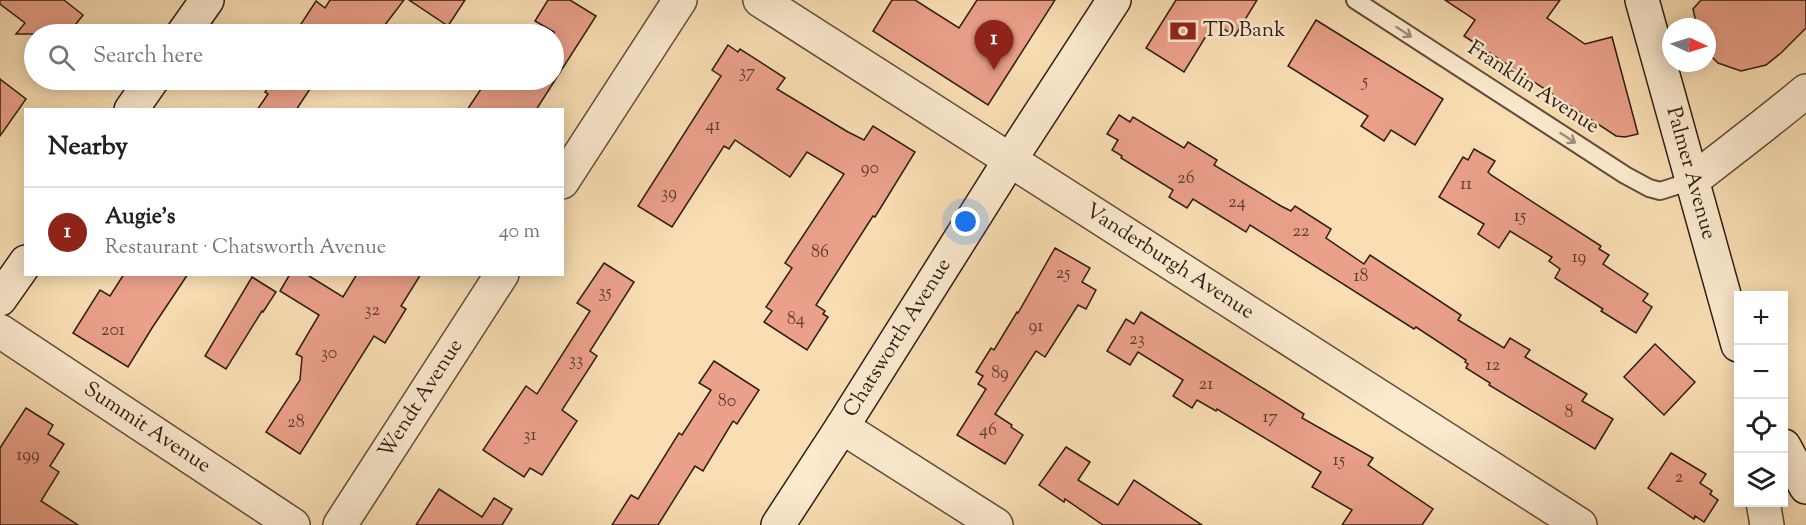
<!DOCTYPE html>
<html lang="en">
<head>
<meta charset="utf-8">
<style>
  :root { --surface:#fff; --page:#f6f6f6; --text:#222; --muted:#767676; --line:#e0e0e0; --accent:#8f2418 }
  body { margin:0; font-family:"Sorts Mill Goudy",serif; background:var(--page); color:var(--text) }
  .controls { position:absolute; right:18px; bottom:18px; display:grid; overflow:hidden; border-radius:0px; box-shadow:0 3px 15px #0003 }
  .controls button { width:54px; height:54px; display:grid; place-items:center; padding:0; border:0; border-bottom:2px solid var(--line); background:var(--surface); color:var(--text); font:30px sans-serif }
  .compass { position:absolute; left:1662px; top:18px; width:54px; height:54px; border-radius:50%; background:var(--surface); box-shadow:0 3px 15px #0003; rotate:94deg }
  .you { position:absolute; left:966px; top:222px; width:21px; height:21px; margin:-15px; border:4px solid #fff; border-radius:50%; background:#1a73e8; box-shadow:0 0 0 9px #1a73e833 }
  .badge { display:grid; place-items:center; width:39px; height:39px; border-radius:50%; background:var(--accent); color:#fff; font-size:20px; font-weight:700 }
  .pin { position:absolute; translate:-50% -50px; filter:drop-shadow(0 2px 3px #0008) }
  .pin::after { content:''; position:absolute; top:32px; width:21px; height:18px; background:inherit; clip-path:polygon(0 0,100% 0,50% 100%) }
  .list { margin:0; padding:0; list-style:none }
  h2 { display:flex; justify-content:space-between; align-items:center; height:78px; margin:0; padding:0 24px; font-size:26px }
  h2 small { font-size:20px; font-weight:400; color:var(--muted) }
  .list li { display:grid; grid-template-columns:39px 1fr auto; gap:18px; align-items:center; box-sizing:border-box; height:90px; padding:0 24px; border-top:2px solid var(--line) }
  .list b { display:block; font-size:22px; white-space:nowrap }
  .list p { margin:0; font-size:20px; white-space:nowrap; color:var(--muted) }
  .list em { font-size:20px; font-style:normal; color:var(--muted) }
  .icon { flex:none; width:33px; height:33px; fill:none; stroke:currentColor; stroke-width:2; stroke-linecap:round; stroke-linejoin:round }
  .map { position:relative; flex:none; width:1806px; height:525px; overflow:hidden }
  .search { position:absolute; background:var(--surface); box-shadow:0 3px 15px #0003; left:24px; top:24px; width:540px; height:66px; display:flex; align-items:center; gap:15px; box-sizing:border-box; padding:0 21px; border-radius:33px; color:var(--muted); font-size:22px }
  .panel { position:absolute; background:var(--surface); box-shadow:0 3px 15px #0003; left:24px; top:108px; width:540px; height:168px; border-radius:0px }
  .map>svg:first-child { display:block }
</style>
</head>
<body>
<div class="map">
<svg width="1806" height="525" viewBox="0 0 1806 525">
  <rect width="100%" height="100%" fill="#f9deb3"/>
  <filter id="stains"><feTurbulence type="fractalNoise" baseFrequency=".00333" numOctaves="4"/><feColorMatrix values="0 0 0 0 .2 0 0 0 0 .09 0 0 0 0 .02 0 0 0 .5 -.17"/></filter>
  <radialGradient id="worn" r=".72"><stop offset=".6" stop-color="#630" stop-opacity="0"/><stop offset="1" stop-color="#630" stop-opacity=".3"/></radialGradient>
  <g fill="#eaa089" stroke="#2f1c15" stroke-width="1.5">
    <path d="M0,0H64L83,15L68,34H16L25,23L0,4Z"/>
    <path d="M330,0H404L378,34H316L301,24L316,1L325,8Z"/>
    <path d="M409,0H465L448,26Z"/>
    <path d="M548,0H570L596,16L536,110H467L487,80H554V32L535,21Z"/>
    <path d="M892,0H915L959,28L977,0H1055L988,105L873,31Z"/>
    <path d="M1176,0H1257L1235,36L1214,23L1184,72L1146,48Z"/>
    <path d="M1445,0H1560L1547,18L1585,44L1612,37L1638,134L1625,137L1616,136L1464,36L1475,20Z"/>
    <path d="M1701,0H1806V28L1781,53L1766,65L1741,71L1718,63L1707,52V27H1697L1693,9Z"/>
    <path d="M1316,20L1443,99L1415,145L1391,130L1384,141L1361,126L1368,116L1288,66Z"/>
    <path d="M728,45L738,52L740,49L785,78L777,89L848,132L864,140L873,126L915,152L875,217L873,216L816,305L825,311L823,314L828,317L807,350L764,322L772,311L766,307L792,268L785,263L844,174L807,152L790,177L735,140L729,149L724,146L672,227L638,206L721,76L712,70Z"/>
    <path d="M0,79L26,99L0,136Z"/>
    <path d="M274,80H316L296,110H257L268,94L265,92Z"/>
    <path d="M1119,115L1130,122L1133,117L1184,148L1188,142L1217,160L1214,165L1281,206L1291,211L1295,206L1331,229L1326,238L1364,264L1370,255L1461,315L1458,320L1504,348L1510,338L1530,350L1525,357L1587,394L1582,401L1613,419L1595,449L1489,385L1490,383L1466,368L1468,364L1465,362L1466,360L1416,327L1414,329L1250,225L1246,232L1193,199L1187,208L1169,197L1173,190L1121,158L1122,156L1112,150L1118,140L1107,134Z"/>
    <path d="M1474,149L1495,161L1488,172L1491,175L1601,246L1599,249L1609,255L1603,264L1648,294L1643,301L1652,307L1636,333L1601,311L1603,309L1555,278L1560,269L1549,261L1552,257L1510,231L1499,248L1478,234L1484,224L1439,197L1463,157L1468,160Z"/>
    <path d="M1055,248L1090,268L1082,282L1096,290L1086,309L1078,305L1045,357L1036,351L995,414L1012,425L1011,427L1023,435L1005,464L957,435L986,389L978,384L983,376L976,372L991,348L994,350L1017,312L1018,313Z"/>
    <path d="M604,263L634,282L590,351L597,356L562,410L577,421L542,475L530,468L524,477L483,450L526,386L537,394L590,311L577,303Z"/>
    <path d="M124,274H188L152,328L128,367L73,333L100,290L110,296Z"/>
    <path d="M290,274H306L343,297L357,274H421L401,306L406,309L385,343L374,336L300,454L266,432L300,380L302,357L296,354L319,315L280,291Z"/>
    <path d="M252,277L276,292L263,312L262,311L226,369L205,356Z"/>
    <path d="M1141,312L1304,414L1302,418L1373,458L1368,465L1433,509L1422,525H1342L1352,510L1312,487L1321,472L1217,409L1216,411L1197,400L1192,408L1173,396L1183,380L1138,352L1130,365L1107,351L1126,319L1134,324Z"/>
    <path d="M1655,344L1695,382L1664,415L1624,377Z"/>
    <path d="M714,361L759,390L737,424L733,421L703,471L695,466L658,525H612L631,495L638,499L679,433L682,435L711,390L699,383Z"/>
    <path d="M26,408L53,425L48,434L64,444L50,466L59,472L41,501L78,525H0V448Z"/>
    <path d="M1066,447L1090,462L1078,480L1118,505L1134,480L1202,525H1103L1065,499L1064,502L1039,485Z"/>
    <path d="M1671,453L1706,474L1700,483L1712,491L1710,494L1718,500L1704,522L1695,516L1694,519L1648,488Z"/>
    <path d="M439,489L482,517L494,498L512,509L502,525H416Z"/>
  </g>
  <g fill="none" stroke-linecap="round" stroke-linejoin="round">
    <defs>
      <path id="lane" d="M1355,0L1625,175L1649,188L1660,191L1692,181"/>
      <g id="street">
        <path id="s1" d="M760,0L1580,525"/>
        <path d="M1692,181C1730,151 1769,122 1806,91"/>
        <path d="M562,182L680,0"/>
        <path id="s2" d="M0,331L293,525"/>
        <path d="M842,427L996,525"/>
        <path d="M1763,502L1767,525"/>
        <path id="s3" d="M340,525L502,274"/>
      </g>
      <g id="secondary">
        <path id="s4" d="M1642,0L1738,345"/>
        <path d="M183,34L207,0"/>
        <path d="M131,110L152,80"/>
        <path d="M0,299L26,262"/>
        <path d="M1784,446L1806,487"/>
        <path id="s5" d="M778,525L842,427L1010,160L1114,0"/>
      </g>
    </defs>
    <use href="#lane" stroke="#624c3c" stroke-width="20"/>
    <use href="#street" stroke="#624c3c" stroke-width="36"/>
    <use href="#secondary" stroke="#2f1c15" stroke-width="36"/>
    <use href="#lane" stroke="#fbeace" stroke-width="16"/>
    <use href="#street" stroke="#fbeace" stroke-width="33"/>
    <use href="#secondary" stroke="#fbeace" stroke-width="33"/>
  </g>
  <defs><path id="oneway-shaft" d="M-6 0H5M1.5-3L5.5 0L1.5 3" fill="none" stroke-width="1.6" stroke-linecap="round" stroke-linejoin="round" transform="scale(1.5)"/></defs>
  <g stroke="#9f8d7b">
    <use href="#oneway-shaft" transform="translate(1404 32) rotate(33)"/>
    <use href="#oneway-shaft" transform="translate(1568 138) rotate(33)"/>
  </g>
  <defs>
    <symbol id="bank-bare" viewBox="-9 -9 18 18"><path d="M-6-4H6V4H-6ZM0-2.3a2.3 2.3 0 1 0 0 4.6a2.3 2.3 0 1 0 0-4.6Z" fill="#8f2418" stroke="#fbeace" stroke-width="2.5" paint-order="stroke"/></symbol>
  </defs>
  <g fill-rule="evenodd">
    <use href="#bank-bare" x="1164" y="12" width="38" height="38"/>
  </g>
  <g text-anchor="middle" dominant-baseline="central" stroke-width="5" stroke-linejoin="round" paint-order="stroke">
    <g font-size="18" fill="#5e3d32">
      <text x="747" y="73">37</text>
      <text x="1365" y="82">5</text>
      <text x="713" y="126">41</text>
      <text x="870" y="169">90</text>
      <text x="1186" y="179">26</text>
      <text x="1466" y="185">11</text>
      <text x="669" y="194">39</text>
      <text x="1237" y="203">24</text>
      <text x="1520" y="217">15</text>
      <text x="1301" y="232">22</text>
      <text x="820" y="253">86</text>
      <text x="1579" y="258">19</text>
      <text x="1063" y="274">25</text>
      <text x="1361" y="277">18</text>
      <text x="605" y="293">35</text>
      <text x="372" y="311">32</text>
      <text x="796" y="320">84</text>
      <text x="1036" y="327">91</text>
      <text x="113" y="331">201</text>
      <text x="1137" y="340">23</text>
      <text x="329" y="354">30</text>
      <text x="576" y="361">33</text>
      <text x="1493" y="366">12</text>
      <text x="1000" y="374">89</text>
      <text x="1206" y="385">21</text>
      <text x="727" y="402">80</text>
      <text x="1569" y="413">8</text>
      <text x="1270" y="418">17</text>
      <text x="296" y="423">28</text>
      <text x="988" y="431">46</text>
      <text x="530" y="436">31</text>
      <text x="28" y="456">199</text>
      <text x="1339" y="461">15</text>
      <text x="1679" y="478">2</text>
    </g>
    <g font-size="21" fill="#2f1c15" stroke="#fbeace" text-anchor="start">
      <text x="1203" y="31">TD Bank</text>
    </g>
    <g font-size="21" fill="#2f1c15" stroke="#fbeace">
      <text transform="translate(1533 88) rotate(33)">Franklin Avenue</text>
      <text stroke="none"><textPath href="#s4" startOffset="180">Palmer Avenue</textPath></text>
      <text stroke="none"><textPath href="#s1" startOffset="486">Vanderburgh Avenue</textPath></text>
      <text stroke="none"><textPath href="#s5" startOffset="222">Chatsworth Avenue</textPath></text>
      <text stroke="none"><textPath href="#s3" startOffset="150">Wendt Avenue</textPath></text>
      <text stroke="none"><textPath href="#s2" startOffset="176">Summit Avenue</textPath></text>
    </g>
  </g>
  <rect width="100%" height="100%" filter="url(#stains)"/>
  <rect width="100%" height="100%" fill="url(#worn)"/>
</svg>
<div class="controls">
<button>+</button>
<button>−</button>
<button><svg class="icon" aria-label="locate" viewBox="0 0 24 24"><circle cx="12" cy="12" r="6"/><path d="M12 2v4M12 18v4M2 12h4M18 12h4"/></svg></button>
<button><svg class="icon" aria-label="layers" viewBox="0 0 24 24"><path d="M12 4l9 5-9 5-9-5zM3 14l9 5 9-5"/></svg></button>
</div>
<svg class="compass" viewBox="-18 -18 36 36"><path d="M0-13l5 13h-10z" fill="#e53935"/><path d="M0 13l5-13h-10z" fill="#767676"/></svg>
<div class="you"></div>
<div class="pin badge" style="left:994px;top:70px">1</div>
<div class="search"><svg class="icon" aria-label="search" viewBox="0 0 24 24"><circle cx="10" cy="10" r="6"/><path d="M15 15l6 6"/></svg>Search here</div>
<section class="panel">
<h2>Nearby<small></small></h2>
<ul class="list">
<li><span class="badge">1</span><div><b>Augie's</b><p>Restaurant · Chatsworth Avenue</p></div><em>40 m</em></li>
</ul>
</section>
</div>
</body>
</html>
